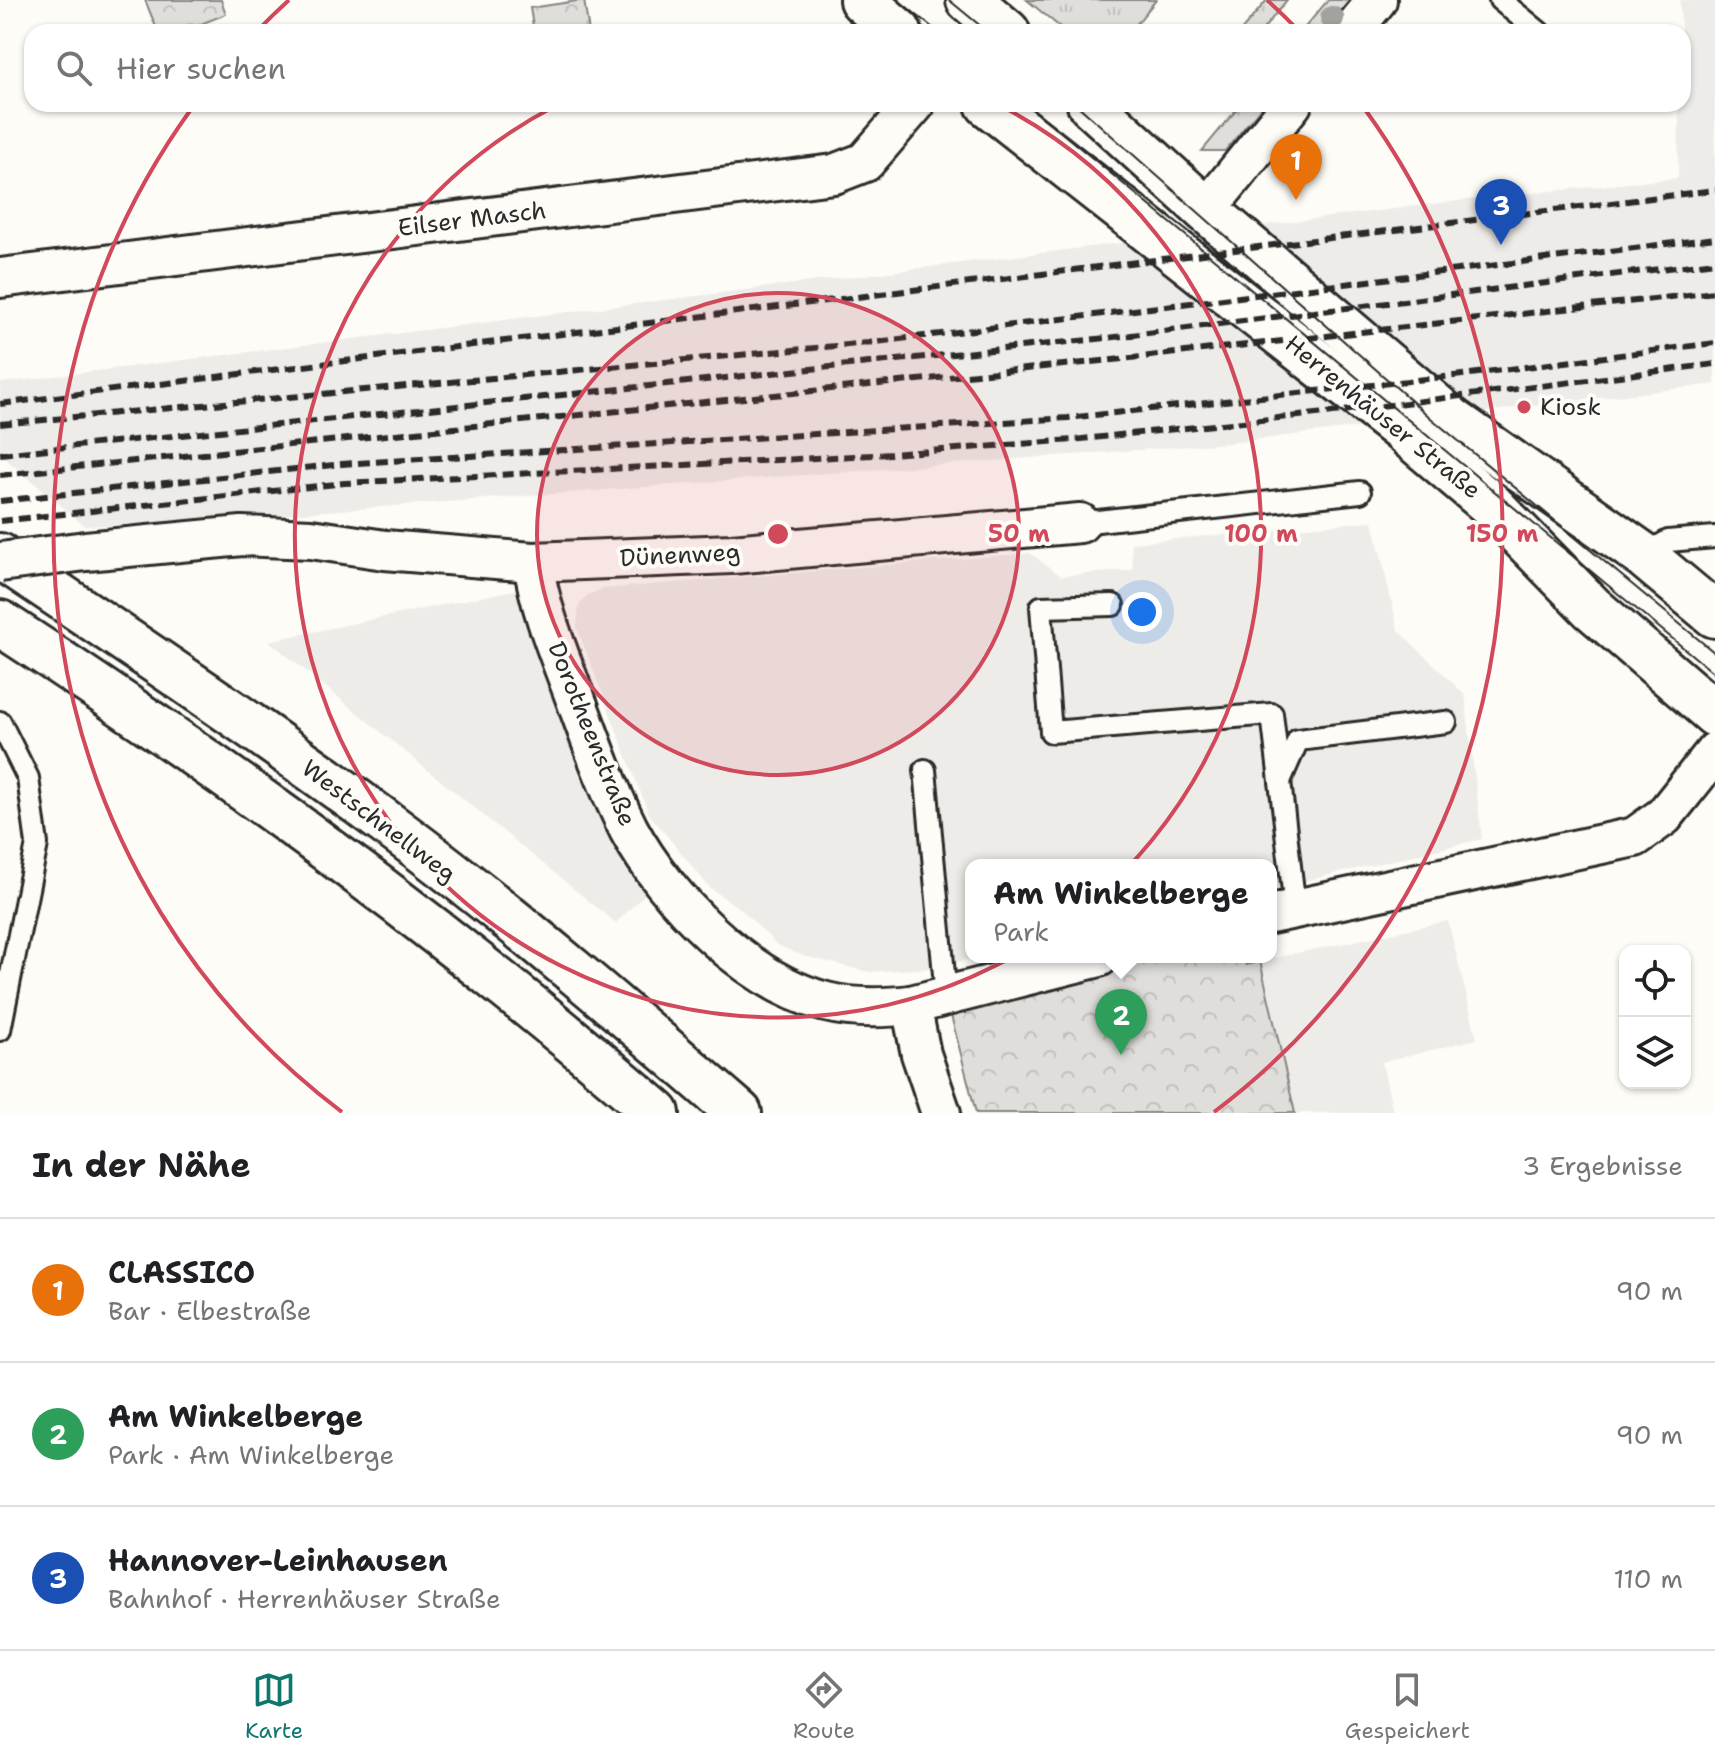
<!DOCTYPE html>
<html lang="de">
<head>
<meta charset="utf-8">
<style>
  :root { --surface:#fff; --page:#f2f2f2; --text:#202124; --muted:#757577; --line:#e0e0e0; --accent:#0f766e }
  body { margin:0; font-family:"Shantell Sans",sans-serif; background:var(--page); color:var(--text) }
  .controls { position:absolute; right:24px; bottom:24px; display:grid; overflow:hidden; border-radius:16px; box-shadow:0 2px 6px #0004 }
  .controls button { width:72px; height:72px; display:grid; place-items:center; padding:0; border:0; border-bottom:2px solid var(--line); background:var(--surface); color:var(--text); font:40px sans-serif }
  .you { position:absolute; left:1142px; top:612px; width:28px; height:28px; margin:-20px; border:6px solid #fff; border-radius:50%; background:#1a73e8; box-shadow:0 0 0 12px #1a73e833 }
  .badge { display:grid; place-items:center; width:52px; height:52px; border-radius:50%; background:var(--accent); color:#fff; font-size:26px; font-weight:700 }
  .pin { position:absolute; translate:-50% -66px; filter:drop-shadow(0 2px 4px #0008) }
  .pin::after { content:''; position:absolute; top:42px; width:28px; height:24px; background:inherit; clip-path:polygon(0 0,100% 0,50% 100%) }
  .popup { position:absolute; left:965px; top:859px; width:312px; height:104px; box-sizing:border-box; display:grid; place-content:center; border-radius:16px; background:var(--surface); filter:drop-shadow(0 2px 6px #0005); font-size:26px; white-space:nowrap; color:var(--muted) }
  .popup b { font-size:30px; color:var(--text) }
  .popup::after { content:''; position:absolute; left:50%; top:100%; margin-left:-16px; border:16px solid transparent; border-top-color:var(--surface) }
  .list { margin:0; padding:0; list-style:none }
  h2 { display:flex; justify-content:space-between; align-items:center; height:104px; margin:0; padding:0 32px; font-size:34px }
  h2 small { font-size:26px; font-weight:400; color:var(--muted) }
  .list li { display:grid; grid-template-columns:52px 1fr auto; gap:24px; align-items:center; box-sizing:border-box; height:144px; padding:0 32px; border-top:2px solid var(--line) }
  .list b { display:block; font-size:30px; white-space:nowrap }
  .list p { margin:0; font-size:26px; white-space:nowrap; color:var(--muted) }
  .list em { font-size:26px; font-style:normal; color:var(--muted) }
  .icon { flex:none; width:44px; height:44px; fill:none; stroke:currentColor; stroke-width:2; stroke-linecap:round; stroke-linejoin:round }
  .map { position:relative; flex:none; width:1715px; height:1113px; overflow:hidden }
  .search { position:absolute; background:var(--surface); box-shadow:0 2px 6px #0004; left:24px; right:24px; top:24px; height:88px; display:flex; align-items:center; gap:20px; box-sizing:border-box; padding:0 28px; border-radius:24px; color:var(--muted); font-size:30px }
  .sheet { height:536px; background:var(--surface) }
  nav { display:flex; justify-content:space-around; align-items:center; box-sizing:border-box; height:112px; border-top:2px solid var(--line); background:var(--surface); font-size:22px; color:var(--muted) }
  nav a { display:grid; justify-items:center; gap:4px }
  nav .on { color:var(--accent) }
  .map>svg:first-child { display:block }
</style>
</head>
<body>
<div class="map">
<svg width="1715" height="1113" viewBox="0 0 1715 1113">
  <defs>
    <pattern id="grass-tufts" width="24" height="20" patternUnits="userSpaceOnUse" patternTransform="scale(2)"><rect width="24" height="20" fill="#dfdeda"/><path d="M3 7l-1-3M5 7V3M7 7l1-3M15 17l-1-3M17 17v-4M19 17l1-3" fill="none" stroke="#c0bfbb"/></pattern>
    <pattern id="park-crowns" width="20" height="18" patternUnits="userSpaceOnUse" patternTransform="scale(2)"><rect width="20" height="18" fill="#dfdeda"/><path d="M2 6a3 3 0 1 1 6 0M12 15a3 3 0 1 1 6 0" fill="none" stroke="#c0bfbb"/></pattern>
  </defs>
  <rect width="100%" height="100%" fill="#fdfcf7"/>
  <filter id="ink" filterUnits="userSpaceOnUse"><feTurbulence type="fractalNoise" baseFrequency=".0125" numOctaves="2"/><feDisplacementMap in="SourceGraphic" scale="16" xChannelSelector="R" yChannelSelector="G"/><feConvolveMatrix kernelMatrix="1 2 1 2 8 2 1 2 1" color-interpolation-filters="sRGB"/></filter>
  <g filter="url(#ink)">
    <g fill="#edece8">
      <path d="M1680,0H1715V384L1228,443L181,522L85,526L0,454V383L1482,198L1678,178L1679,104H1683Z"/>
      <path d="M1373,521L1398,630L1465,695L1482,839L1271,889V865H971V957H979L931,968L869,972L803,956L777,945L742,910L710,888L649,814L577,628L579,605L588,595L602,589L1030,553L1061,576L1133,570L1131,543Z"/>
      <path d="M529,587L657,882L616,923L269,641Z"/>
      <path d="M1448,921L1477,1039L1382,1062L1393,1113H1295L1260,961Z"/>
    </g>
    <g fill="url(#grass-tufts)" stroke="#858482" stroke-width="2">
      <path d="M1027,0H1156L1130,32H1066Z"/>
      <path d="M1267,0H1287L1261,32H1240Z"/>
      <path d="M1328,0H1350L1324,32H1301Z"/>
      <path d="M1241,104H1264L1225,151H1202Z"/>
    </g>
    <g fill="url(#park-crowns)" stroke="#858482" stroke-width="2">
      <path d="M145,0H221L226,14L181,32H158Z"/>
      <path d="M584,0L589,32H534L530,8Z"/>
      <path d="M1099,957H1243L1246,965L1260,961L1295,1113H976L946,996Z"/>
    </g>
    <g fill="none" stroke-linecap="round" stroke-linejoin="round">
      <defs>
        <g id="service">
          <path d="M1500,0L1539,32"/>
          <path d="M1080,523L1360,492"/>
          <path d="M1643,555L1668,541L1715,537"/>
          <path d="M1113,605L1041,607L1051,732L1272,714L1295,908"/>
          <path d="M0,722L28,778L37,844L0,1030"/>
          <path d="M925,770L946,996"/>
          <path d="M1280,781L1298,740L1446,722"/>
        </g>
        <g id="minor">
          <path d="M1351,32L1377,0"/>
          <path d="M1206,210L1292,104"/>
          <path d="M0,278L834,174L865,162L915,104"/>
          <path d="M86,551L242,536L311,539L385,550L533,562L732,554L1080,523"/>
          <path d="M533,562C540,610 559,654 576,700C592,744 608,788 629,830C666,899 748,982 826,1002C853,1009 883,1008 911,1005L921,1054L941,1113"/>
          <path d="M1271,914L1635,837L1664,816L1715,752"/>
          <path d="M911,1005L1099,957"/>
        </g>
        <g id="tertiary">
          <path d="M862,0L899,32"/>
          <path d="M969,0L1007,32"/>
          <path d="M988,104L1404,431L1490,504L1592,608L1715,714"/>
          <path d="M1090,104L1206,210L1453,421L1643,555L1715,615"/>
        </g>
        <g id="trunk">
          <path d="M0,556C133,645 265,733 393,828C513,917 626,1015 739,1113"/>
          <path d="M0,623C230,772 450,933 657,1113"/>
        </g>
      </defs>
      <use href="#service" stroke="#2b2b2b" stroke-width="26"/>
      <use href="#minor" stroke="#2b2b2b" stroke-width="44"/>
      <use href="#tertiary" stroke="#2b2b2b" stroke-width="50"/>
      <use href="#trunk" stroke="#2b2b2b" stroke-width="50"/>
      <use href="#service" stroke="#fdfcf7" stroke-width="20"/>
      <use href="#minor" stroke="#fdfcf7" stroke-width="38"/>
      <use href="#tertiary" stroke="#fdfcf7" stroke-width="44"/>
      <use href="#trunk" stroke="#fdfcf7" stroke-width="44"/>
      <g stroke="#2b2b2b" stroke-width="2">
        <path d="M898,0L938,32"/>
        <path d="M949,0L988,32"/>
        <path d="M1027,104L1715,674"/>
        <path d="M1076,104L1432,419L1715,653"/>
      </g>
      <g stroke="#2b2b2b" stroke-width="6" stroke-dasharray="12 6" stroke-linecap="butt">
        <path d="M0,404L1715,190"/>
        <path d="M0,424L868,343L1715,238"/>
        <path d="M0,454L1107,338L1715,262"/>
        <path d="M0,475L1141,357L1715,292"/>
        <path d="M0,501L342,464L1068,418L1454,376L1715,343"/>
        <path d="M0,521L345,483L891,454L1073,440L1326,413L1715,364"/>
      </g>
      <defs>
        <path id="minor-bridge" d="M0,562L86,551"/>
      </defs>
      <use href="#minor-bridge" stroke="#2b2b2b" stroke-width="44" stroke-linecap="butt"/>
      <use href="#minor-bridge" stroke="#fdfcf7" stroke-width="38"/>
    </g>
    <circle fill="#a2a29f" cx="1332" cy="18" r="12"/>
  </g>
  <circle cx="778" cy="534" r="241" fill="#d1495b" fill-opacity=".12"/>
  <g fill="none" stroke="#d1495b" stroke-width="4">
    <circle cx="778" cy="534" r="241"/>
    <path d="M1001 106A483 483 0 1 1 555 106"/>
    <path d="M342 1112A724 724 0 0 1 192 108M257 31A724 724 0 0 1 289 0M1267 0A724 724 0 0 1 1299 31M1364 108A724 724 0 0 1 1214 1112"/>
  </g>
  <circle fill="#d1495b" stroke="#fdfcf7" stroke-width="3" cx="1524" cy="407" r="8"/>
  <g text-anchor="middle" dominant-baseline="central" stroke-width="8" stroke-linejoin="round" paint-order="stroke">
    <g font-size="24" fill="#2b2b2b" stroke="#fdfcf7">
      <text transform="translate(472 219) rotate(-7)">Eilser Masch</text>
      <text transform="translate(1383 417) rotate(39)">Herrenhäuser Straße</text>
      <text transform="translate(680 555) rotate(-3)">Dünenweg</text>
      <text transform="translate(592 734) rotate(68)">Dorotheenstraße</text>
      <text transform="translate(379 821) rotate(37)">Westschnellweg</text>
    </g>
    <g font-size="24" fill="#2b2b2b" stroke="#fdfcf7" text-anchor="start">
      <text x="1540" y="407">Kiosk</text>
    </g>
  </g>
  <circle cx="778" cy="534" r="12" fill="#d1495b" stroke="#fdfcf7" stroke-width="4"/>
  <g font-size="24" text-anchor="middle" font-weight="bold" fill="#d1495b" stroke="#fdfcf7" stroke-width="8" stroke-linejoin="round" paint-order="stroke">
    <text x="1019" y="542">50 m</text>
    <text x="1261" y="542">100 m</text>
    <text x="1502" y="542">150 m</text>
  </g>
</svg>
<div class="controls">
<button><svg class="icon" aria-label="locate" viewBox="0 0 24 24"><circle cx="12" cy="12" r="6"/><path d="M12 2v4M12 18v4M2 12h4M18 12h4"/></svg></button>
<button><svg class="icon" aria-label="layers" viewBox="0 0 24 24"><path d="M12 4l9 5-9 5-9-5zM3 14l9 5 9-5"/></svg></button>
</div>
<div class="you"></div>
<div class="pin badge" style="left:1296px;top:200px;background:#e8710a">1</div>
<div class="pin badge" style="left:1121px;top:1055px;background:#2e9e5b">2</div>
<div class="popup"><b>Am Winkelberge</b>Park</div>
<div class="pin badge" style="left:1501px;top:245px;background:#1a4fb4">3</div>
<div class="search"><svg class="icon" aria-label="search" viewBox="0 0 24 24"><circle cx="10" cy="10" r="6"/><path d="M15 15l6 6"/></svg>Hier suchen</div>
</div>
<section class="sheet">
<h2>In der Nähe<small>3 Ergebnisse</small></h2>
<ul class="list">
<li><span class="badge" style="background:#e8710a">1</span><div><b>CLASSICO</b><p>Bar · Elbestraße</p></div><em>90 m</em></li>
<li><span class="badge" style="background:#2e9e5b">2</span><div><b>Am Winkelberge</b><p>Park · Am Winkelberge</p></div><em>90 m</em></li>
<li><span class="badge" style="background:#1a4fb4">3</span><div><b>Hannover-Leinhausen</b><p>Bahnhof · Herrenhäuser Straße</p></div><em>110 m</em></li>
</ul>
</section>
<nav>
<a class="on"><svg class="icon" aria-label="map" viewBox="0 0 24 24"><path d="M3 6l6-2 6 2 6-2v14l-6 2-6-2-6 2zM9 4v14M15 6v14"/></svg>Karte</a>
<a><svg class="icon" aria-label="directions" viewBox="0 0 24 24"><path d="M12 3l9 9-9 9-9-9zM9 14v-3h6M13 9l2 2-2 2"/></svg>Route</a>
<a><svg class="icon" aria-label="saved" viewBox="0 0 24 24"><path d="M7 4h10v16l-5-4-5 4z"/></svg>Gespeichert</a>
</nav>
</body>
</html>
